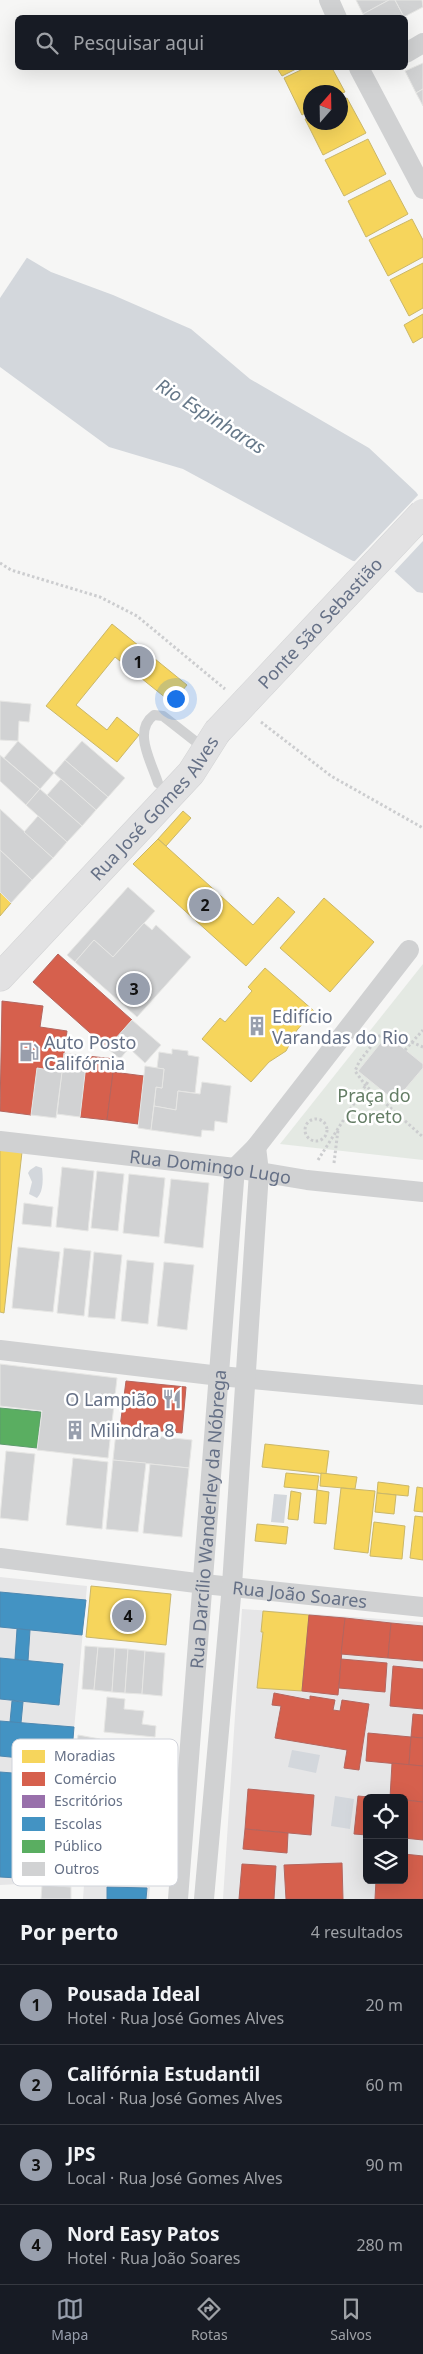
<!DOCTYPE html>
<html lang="pt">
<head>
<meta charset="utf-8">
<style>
  :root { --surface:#171b24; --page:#242831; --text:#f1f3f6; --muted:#9ea1a6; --line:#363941; --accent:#989fad }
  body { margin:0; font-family:"Noto Sans",sans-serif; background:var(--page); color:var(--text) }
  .controls { position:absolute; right:15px; bottom:15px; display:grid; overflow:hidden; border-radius:8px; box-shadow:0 5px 20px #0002 }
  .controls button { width:45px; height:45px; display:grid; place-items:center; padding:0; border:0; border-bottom:1px solid var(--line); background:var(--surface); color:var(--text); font:25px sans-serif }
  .compass { position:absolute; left:303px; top:85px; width:45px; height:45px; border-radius:50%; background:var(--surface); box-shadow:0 5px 20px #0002; rotate:20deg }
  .you { position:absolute; left:175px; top:698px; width:18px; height:18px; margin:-12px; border:4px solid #fff; border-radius:50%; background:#1a73e8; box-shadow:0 0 0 8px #1a73e833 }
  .badge { display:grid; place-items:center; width:32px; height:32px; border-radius:50%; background:var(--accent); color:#111; font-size:16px; font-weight:700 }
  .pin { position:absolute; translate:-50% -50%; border:2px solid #fff; box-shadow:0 1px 5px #0006 }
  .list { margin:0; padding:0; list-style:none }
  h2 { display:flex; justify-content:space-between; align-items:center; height:65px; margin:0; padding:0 20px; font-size:21px }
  h2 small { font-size:16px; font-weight:400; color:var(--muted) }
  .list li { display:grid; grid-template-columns:32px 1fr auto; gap:15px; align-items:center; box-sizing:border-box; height:80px; padding:0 20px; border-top:1px solid var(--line) }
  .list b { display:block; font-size:19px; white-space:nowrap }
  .list p { margin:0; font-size:16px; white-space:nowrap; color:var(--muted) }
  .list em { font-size:16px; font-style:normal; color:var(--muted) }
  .icon { flex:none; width:28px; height:28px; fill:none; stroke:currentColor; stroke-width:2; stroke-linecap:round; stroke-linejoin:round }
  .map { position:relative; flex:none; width:423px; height:1899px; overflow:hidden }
  .search { position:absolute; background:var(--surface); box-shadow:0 5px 20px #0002; left:15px; right:15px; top:15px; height:55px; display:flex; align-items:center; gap:12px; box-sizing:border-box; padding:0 18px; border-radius:8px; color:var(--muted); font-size:19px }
  .sheet { height:385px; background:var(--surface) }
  nav { display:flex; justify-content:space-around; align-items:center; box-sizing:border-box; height:70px; border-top:1px solid var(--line); background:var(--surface); font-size:14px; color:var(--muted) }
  nav a { display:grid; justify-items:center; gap:2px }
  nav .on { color:var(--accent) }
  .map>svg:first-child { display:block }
</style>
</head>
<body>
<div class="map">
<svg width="423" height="1899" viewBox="0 0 423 1899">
  <rect width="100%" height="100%" fill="#f6f6f5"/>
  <g fill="#e6e6e7" fill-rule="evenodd">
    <path d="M0,1577L87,1586L71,1763L52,1761L39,1883L0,1885Z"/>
    <path d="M242,1609L423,1622V1899H223ZM367,1798H404V1880H367Z"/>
    <path d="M84,1885L150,1887L149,1899H83Z"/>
  </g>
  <path fill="#e4e9e3" d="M423,964V1160L280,1144Z"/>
  <g fill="#d3d7dc">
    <path d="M24,256L51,272L113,295L191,329L250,379L369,448L416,492L423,502L375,563L353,561L183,469L109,447L0,367V281Z"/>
    <path d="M423,515V593L417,592L394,571Z"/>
    <path d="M36,1166L42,1168C43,1177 44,1191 37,1198L29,1194L32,1182L28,1173L30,1170Z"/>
    <path d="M274,1494L287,1495L284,1523L271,1522Z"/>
    <path d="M292,1750L320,1755L316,1773L288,1767Z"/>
    <path d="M335,1796L354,1799L350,1829L331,1826Z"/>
  </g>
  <g fill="#f6f6f5">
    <path d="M10,245L28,256L0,298V260Z"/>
    <path d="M420,493L423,498V541L393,573L378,566L353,563Z"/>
  </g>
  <g fill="#f6d55c" stroke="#cab769">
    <path d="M277,68H298L282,76Z"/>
    <path d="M305,68H332L345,92L340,94V92H310V110L302,115L284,78Z"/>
    <path d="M347,98L366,133L323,155L305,119L310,116V122H340V101Z"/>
    <path d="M368,139L386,174L344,196L325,160Z"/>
    <path d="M390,180L408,214L366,237L348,201Z"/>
    <path d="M412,219L423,240V257L388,276L369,240Z"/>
    <path d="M423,263V308L409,316L390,280Z"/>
    <path d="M423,314V337L413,343L404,325Z"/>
    <path d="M112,624L187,685L172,703L115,657L76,705L107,730L117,717L139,735L117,762L46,706Z"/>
    <path d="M183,811L191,818L166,846L158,839Z"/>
    <path d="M158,839L253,925L278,897L295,912L246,966L133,864Z"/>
    <path d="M0,892L11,903L0,916Z"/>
    <path d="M324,898L374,942L330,992L280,948Z"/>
    <path d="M265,968L314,1011L297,1030L286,1051L269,1062L251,1082L202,1039L220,1018L225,1022L252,991L248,987Z"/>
    <path d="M0,1150L22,1152L4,1313L0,1312Z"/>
    <path d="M265,1444L329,1451L326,1474L262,1467Z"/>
    <path d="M286,1473L319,1476L317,1490L284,1487Z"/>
    <path d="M321,1473L357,1477L355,1489L320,1486Z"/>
    <path d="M378,1482L409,1486L408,1496L377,1493Z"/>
    <path d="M417,1487L423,1488V1512L414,1511Z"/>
    <path d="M341,1488L375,1491L368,1553L334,1549Z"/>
    <path d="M317,1490L329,1492L326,1524L314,1523Z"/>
    <path d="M291,1491L301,1493L298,1520L288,1519Z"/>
    <path d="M377,1493L396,1495L394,1514L375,1512Z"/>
    <path d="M415,1516L423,1517V1560L410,1558Z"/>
    <path d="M374,1522L405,1526L402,1559L370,1556Z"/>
    <path d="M257,1524L288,1527L286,1544L255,1541Z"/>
    <path d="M91,1586L171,1594L166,1645L86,1637Z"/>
    <path d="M263,1611L309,1615L302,1691L257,1688L263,1632H261Z"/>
  </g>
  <g fill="#d6604d" stroke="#b4655e">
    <path d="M58,954L132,1020L107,1048L33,982Z"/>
    <path d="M2,1001L43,1006L40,1027L67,1031L62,1072L37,1068L31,1115L0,1111Z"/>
    <path d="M87,1056L115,1059L107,1120L80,1117Z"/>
    <path d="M113,1072L144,1076L138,1124L107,1120Z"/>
    <path d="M126,1381L186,1387L182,1433L120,1427Z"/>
    <path d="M309,1615L345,1618L338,1695L302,1691Z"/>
    <path d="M345,1618L391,1623L388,1658L341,1654Z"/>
    <path d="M391,1623L423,1626V1661L388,1658Z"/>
    <path d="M341,1659L387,1663L385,1692L339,1688Z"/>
    <path d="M393,1666L423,1669V1709L390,1706Z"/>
    <path d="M274,1693L310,1700V1696L335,1700L333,1710L340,1711L342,1700L369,1704L359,1770L344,1768L347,1750L275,1738L281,1706L272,1705Z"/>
    <path d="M413,1714L423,1715V1738L411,1737Z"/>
    <path d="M368,1733L411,1737L409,1765L366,1761Z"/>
    <path d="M411,1737L423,1738V1766L409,1765Z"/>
    <path d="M392,1763L423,1766V1802L404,1800V1798H390Z"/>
    <path d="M248,1789L314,1795L311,1835L245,1829Z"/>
    <path d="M358,1796L379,1798H367V1835L354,1834Z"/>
    <path d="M404,1800L423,1802V1840L404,1838Z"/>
    <path d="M245,1829L288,1833L287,1853L243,1849Z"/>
    <path d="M404,1854L423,1856V1899H375L376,1880H404Z"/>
    <path d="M342,1863L343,1899H286L284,1865Z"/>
    <path d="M242,1864L276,1866L274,1899H239Z"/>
  </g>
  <g fill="#4393c3" stroke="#4d88b1">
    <path d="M0,1592L86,1600L82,1635L0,1627Z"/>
    <path d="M17,1629L30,1630L28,1661L15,1659Z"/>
    <path d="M0,1658L63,1664L59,1705L0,1699Z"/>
    <path d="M12,1701L23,1702L21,1723L10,1722Z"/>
    <path d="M0,1721L74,1727L71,1763L0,1756Z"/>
    <path d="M0,1772L25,1774L18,1878L0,1877Z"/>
    <path d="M107,1887L147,1888L146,1899H107Z"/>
  </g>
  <path fill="#5aae61" stroke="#5d9b6c" d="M0,1408L41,1412L37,1448L0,1444Z"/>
  <g fill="#d1d2d3" stroke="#e6e6e4">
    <path d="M356,0H389L363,14Z"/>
    <path d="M389,0H395L404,17L365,18L363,14Z"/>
    <path d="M395,0H422L423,7L404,17Z"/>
    <path d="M423,63V89L416,93L405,71Z"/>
    <path d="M423,89V106L416,93Z"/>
    <path d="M0,701L31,704L29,722L19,721L18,741L0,740Z"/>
    <path d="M18,741L54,773L40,789L4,758Z"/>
    <path d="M82,741L125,778L108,797L65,760Z"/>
    <path d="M0,755L40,789L26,805L0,781Z"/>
    <path d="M65,760L108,797L96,810L54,773Z"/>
    <path d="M61,779L96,810L82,826L47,795Z"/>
    <path d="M40,789L82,826L67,842L26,805Z"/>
    <path d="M0,809L53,858L32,880L0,850Z"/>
    <path d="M38,816L67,842L53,858L24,832Z"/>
    <path d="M0,850L32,880L11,903L0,892Z"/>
    <path d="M128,887L155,911L113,957L94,940L75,962L67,955Z"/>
    <path d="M144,923L152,930L156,925L191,957L137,1017L75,962L94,940L113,957Z"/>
    <path d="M132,1020L161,1045L145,1063L129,1048L120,1059L107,1048Z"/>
    <path d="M387,1035L423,1064V1068L395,1101L358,1071Z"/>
    <path d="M172,1049L188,1051V1055L199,1057L195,1093L178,1091L176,1110L154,1106L156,1087L162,1088L164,1069L157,1068L159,1052L172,1054Z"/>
    <path d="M64,1053L87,1056L80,1117L57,1114Z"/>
    <path d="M145,1066L164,1069L162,1088L156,1087L151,1130L138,1128Z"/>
    <path d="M37,1068L62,1072L56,1118L31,1115Z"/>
    <path d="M202,1082L231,1086L227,1123L215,1121L214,1131L202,1130L201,1137L151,1130L154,1106L176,1110L178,1091L200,1094Z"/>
    <path d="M62,1167L94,1171L88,1231L56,1227Z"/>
    <path d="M97,1171L124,1174L118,1231L91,1228Z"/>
    <path d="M129,1174L165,1178L159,1237L123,1233Z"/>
    <path d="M171,1179L209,1183L203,1248L164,1243Z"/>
    <path d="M24,1203L53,1207L51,1227L22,1224Z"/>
    <path d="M18,1247L60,1252L53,1312L12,1308Z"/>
    <path d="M64,1248L91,1251L84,1316L57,1313Z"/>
    <path d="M94,1252L122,1255L115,1319L88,1317Z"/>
    <path d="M127,1260L154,1263L148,1324L121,1321Z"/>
    <path d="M164,1262L194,1265L187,1330L157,1326Z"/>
    <path d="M0,1364L117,1378L108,1458L37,1450L42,1411L0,1406Z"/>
    <path d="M116,1432L192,1440L189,1468L113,1460Z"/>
    <path d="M6,1451L35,1454L28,1521L0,1518Z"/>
    <path d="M73,1458L108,1462L102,1529L66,1525Z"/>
    <path d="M113,1460L146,1463L138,1532L106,1529Z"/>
    <path d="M150,1464L189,1468L182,1537L143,1533Z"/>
    <path d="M85,1646L98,1647L94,1690L82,1689Z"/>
    <path d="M98,1647L115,1648L112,1692L94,1690Z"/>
    <path d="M115,1648L128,1649L125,1693L112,1692Z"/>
    <path d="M128,1649L145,1651L142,1694L125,1693Z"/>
    <path d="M145,1651L165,1653L162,1696L142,1694Z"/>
    <path d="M107,1697L125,1699L124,1709L144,1711L142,1724L156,1726L155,1737L104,1732Z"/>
    <path d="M78,1735L100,1739L98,1756L76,1753Z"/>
    <path d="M42,1885L71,1887V1899H41Z"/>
  </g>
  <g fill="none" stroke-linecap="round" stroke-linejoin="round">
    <defs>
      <g id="secondary">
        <path id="s4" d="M0,977L191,773L217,732"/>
      </g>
    </defs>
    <use href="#secondary" stroke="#d3d4d5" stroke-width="29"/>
    <g stroke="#cccdcf" stroke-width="3" stroke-dasharray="2.5 2.5" stroke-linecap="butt">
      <path d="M0,563L11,570L100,597L137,616L225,689"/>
      <path d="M261,722L331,776L423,828"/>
      <path d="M423,1047C410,1042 393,1031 379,1036L359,1062L355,1071L366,1086L423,1137"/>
      <path d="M405,1050L423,1030"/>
      <circle cx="316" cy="1130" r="11"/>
      <path d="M318,1160L369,1080"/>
      <path d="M334,1163L338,1130"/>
    </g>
    <path stroke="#d0d1d2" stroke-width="10" d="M158,783C152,763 132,731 154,715L163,716L200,745"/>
    <g stroke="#d0d1d2" stroke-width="20">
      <path d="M329,0L337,18"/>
      <path d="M406,53L423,43"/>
      <path d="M359,68L423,189"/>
      <path id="s1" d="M0,1141L235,1168L307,1180L423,1192"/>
      <path d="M0,1350L220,1376L423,1395"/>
      <path id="s2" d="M0,1558L204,1584L423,1607"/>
      <path id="s3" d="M178,1899L235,1168L256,1147L409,950"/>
      <path d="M204,1899L232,1585L259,1172L256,1147"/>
    </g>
    <use href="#secondary" stroke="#e2e2e3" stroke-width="28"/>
    <defs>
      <g id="secondary-bridge">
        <path id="s5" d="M217,732L423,513"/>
      </g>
    </defs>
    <use href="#secondary-bridge" stroke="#d3d4d5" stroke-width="29" stroke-linecap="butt"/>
    <use href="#secondary-bridge" stroke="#e2e2e3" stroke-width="28"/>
  </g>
  <defs>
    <symbol id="building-bare" viewBox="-9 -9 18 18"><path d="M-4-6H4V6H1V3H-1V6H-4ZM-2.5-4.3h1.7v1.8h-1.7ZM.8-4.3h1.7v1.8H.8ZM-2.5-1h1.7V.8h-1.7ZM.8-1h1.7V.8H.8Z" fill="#989fad" stroke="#fff" stroke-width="2.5" paint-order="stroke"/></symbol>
    <symbol id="fuel-bare" viewBox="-9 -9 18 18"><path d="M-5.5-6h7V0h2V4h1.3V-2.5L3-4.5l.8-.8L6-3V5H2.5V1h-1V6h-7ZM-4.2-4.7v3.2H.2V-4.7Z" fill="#989fad" stroke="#fff" stroke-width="2.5" paint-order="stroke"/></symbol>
    <symbol id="restaurant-bare" viewBox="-9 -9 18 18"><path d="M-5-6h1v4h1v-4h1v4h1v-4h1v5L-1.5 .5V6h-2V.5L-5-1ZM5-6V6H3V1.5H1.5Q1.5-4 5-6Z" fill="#989fad" stroke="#fff" stroke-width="2.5" paint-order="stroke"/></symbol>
  </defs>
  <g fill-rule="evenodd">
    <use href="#building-bare" x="243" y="1012" width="28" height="28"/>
    <use href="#fuel-bare" x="15" y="1038" width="28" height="28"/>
    <use href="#restaurant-bare" x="158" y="1385" width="28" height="28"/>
    <use href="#building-bare" x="61" y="1416" width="28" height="28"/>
  </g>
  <g text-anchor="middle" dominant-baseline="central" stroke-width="5" stroke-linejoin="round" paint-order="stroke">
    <g font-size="18" fill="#657086" stroke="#fff">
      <text stroke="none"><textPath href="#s5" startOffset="150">Ponte São Sebastião</textPath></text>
      <text stroke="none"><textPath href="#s4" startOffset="229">Rua José Gomes Alves</textPath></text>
      <text stroke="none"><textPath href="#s1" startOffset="212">Rua Domingo Lugo</textPath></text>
      <text stroke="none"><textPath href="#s3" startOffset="381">Rua Darcílio Wanderley da Nóbrega</textPath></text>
      <text stroke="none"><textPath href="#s2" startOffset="302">Rua João Soares</textPath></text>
    </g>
    <g font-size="18" fill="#657086" stroke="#fff" text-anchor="start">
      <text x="272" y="1016">Edifício<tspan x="272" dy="21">Varandas do Rio</tspan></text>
      <text x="44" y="1042">Auto Posto<tspan x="44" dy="21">Califórnia</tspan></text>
      <text x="157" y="1399" text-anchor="end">O Lampião</text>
      <text x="90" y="1430">Milindra 8</text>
    </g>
    <g font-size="18" fill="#647d65" stroke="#fff">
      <text x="374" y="1095">Praça do<tspan x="374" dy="21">Coreto</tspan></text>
    </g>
    <g font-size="19" font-style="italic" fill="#667889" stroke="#fff">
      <text transform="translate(211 416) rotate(32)">Rio Espinharas</text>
    </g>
  </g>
  <rect x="12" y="1739" width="166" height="147" rx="8" fill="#fff" stroke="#d1d4db" stroke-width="1"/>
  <rect x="22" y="1750" width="23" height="13" fill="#f6d55c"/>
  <rect x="22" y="1772" width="23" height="14" fill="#d6604d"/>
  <rect x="22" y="1795" width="23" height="13" fill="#9970ab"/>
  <rect x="22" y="1817" width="23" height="14" fill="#4393c3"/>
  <rect x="22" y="1840" width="23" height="13" fill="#5aae61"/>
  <rect x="22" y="1862" width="23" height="14" fill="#d1d2d3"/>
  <g font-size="14" fill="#657086">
    <text x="54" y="1761">Moradias</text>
    <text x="54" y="1784">Comércio</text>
    <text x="54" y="1806">Escritórios</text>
    <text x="54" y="1829">Escolas</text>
    <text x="54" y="1851">Público</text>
    <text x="54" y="1874">Outros</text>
  </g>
</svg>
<div class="controls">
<button><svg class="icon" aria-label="locate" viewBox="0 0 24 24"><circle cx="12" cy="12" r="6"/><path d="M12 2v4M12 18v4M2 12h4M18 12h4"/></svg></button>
<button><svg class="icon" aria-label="layers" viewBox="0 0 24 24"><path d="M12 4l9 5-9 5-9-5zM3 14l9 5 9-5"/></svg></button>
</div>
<svg class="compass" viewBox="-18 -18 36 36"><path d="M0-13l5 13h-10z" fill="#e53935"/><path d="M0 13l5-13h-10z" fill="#9ea1a6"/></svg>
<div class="you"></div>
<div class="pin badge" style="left:138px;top:662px">1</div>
<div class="pin badge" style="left:205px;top:905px">2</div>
<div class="pin badge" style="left:134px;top:989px">3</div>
<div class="pin badge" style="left:128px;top:1616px">4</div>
<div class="search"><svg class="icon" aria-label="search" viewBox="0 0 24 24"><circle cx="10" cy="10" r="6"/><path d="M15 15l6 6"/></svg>Pesquisar aqui</div>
</div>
<section class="sheet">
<h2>Por perto<small>4 resultados</small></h2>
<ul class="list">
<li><span class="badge">1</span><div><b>Pousada Ideal</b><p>Hotel · Rua José Gomes Alves</p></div><em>20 m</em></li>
<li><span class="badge">2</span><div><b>Califórnia Estudantil</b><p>Local · Rua José Gomes Alves</p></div><em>60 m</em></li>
<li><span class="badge">3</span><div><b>JPS</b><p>Local · Rua José Gomes Alves</p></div><em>90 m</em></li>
<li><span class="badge">4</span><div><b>Nord Easy Patos</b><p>Hotel · Rua João Soares</p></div><em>280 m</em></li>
</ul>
</section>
<nav>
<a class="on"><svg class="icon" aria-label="map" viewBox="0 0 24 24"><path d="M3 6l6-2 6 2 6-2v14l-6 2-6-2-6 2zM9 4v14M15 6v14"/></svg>Mapa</a>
<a><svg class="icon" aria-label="directions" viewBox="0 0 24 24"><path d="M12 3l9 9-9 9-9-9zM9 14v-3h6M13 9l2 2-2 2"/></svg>Rotas</a>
<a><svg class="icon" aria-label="saved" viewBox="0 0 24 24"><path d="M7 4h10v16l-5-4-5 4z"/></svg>Salvos</a>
</nav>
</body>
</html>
